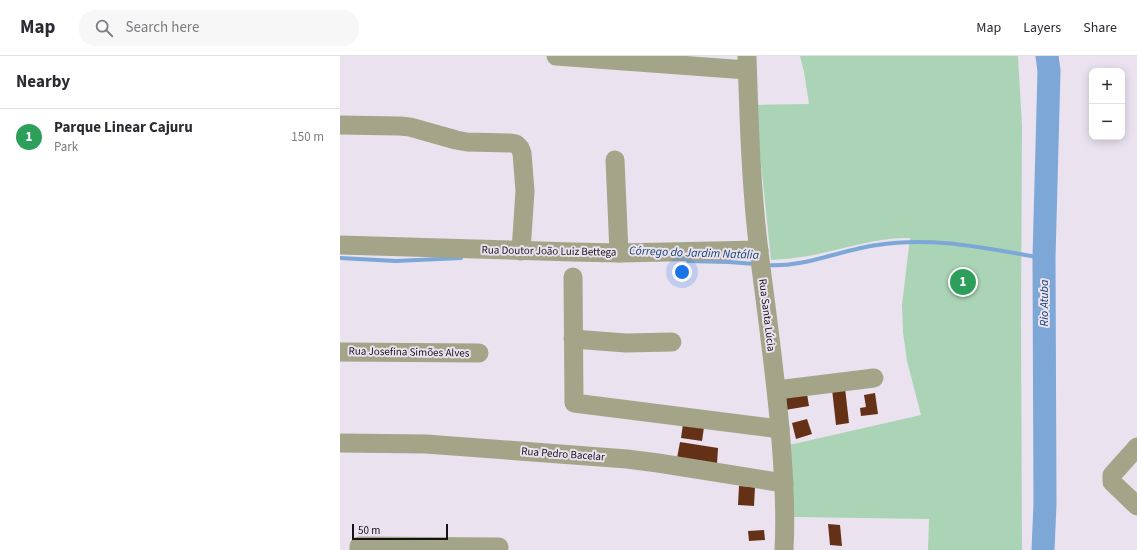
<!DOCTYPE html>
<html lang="en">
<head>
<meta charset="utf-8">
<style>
  :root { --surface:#fff; --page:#f7f7f7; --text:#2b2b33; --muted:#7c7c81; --line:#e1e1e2; --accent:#19656f }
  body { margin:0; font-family:"Source Sans 3",sans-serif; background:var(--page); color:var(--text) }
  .controls { position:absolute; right:12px; top:12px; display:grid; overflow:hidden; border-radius:8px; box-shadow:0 2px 10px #0003 }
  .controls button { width:36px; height:36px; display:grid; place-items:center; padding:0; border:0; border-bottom:1px solid var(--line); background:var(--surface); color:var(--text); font:20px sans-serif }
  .scale { position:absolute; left:12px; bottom:10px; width:96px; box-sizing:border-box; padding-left:4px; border:2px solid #161318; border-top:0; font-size:11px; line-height:14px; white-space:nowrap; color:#161318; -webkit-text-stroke:3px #eae2ef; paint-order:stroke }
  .you { position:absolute; left:342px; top:216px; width:14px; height:14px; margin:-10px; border:3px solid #fff; border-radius:50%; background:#1a73e8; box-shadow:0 0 0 6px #1a73e833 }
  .badge { display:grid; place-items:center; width:26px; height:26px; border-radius:50%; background:var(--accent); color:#fff; font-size:13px; font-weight:700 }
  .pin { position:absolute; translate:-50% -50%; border:2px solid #fff; box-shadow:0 1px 4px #0006 }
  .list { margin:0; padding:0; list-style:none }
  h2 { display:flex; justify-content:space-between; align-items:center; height:52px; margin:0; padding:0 16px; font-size:17px }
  h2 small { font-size:13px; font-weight:400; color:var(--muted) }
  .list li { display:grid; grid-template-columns:26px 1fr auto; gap:12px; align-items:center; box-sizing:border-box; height:56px; padding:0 16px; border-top:1px solid var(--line) }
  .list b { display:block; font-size:15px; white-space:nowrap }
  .list p { margin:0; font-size:13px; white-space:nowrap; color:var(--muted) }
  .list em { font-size:13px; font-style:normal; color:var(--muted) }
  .icon { flex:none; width:22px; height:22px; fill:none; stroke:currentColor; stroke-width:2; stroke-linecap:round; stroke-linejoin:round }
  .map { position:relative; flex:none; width:797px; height:494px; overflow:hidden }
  header { display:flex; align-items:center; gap:24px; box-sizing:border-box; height:56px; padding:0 20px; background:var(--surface); border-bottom:1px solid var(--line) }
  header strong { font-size:19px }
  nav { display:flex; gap:22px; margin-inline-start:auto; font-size:14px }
  .search { width:280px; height:36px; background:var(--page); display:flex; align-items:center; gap:10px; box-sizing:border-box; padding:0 14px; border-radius:16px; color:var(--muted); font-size:15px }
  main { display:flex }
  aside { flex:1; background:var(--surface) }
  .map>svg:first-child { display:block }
</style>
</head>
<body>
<header>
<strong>Map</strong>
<div class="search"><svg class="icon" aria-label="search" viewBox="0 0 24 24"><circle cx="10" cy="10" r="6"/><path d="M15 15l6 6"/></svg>Search here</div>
<nav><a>Map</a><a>Layers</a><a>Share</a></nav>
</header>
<main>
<aside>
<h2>Nearby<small></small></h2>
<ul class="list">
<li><span class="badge" style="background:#2e9e5b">1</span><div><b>Parque Linear Cajuru</b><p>Park</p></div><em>150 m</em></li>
</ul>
</aside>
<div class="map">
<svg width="797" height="494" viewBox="0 0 797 494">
  <rect width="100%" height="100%" fill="#eae2ef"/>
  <path fill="#abd4b7" d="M460,0H678L682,70L681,266L682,494H588L589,463L454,461L449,389L581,359L567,305L563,276L562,249L570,182C536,181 502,194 468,200C456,202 444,203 431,204L415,49L469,48L464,16Z"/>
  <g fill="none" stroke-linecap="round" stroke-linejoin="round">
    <g stroke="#7ca7d6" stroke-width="4">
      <path d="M0,202L56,205L121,202"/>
      <path d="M348,205L389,206L415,208"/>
      <path d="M426,209C464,212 500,194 537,189C594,180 648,193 704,202"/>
    </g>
    <path stroke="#7ca7d6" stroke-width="23" d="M703,494L705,448L704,202L709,15L707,0"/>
  </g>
  <g fill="#643116">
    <path d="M505,332L509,367L496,369L492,333Z"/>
    <path d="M535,337L538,358L521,360L520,352L526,351L524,339Z"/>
    <path d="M467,338L469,350L445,354L443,343Z"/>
    <path d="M467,363L472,378L456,383L452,367Z"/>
    <path d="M343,368L364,371L362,385L341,382Z"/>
    <path d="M340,386L378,392L377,408L337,402Z"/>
    <path d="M399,430L415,431L414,450L398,449Z"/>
    <path d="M488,468L500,469L502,490L490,489Z"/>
    <path d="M424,474L425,484L409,485L408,475Z"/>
  </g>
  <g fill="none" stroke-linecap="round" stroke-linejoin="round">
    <g stroke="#a4a489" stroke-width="19">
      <path d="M216,0L407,14"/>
      <path d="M407,0C409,65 411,131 419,196C427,259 436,322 441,385C444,422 446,458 444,494"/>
      <path d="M0,69L60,70L70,71L116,84L127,86L171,87L176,88L180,92L182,97L185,135L181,195"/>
      <path d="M275,104L279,197"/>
      <path d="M0,189L233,196L279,197L419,194"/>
      <path d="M233,221L234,347L440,373"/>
      <path d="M233,283L286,287L332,286"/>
      <path d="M0,296L139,297"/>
      <path d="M437,334L534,322"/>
      <path d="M0,387L86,388L287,403L318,407L444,427"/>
      <path d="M797,391L772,419V426L797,450"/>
      <path d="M19,494V490L159,491L158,494"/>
    </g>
  </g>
  <g text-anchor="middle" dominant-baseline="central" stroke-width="4" stroke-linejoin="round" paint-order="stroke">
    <g font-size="11" fill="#161318" stroke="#eae2ef">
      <text transform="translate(209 195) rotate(1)">Rua Doutor João Luiz Bettega</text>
      <text transform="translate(427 259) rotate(83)">Rua Santa Lúcia</text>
      <text transform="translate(69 296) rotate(1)">Rua Josefina Simões Alves</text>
      <text transform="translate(223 398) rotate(4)">Rua Pedro Bacelar</text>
    </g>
    <g font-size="12" font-style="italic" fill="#164370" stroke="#eae2ef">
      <text transform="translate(354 197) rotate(2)">Córrego do Jardim Natália</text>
      <text transform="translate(704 247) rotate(-90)">Rio Atuba</text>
    </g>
  </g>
</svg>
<div class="controls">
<button>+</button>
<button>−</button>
</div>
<div class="scale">50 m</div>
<div class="you"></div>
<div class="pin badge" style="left:623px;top:226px;background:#2e9e5b">1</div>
</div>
</main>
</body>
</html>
